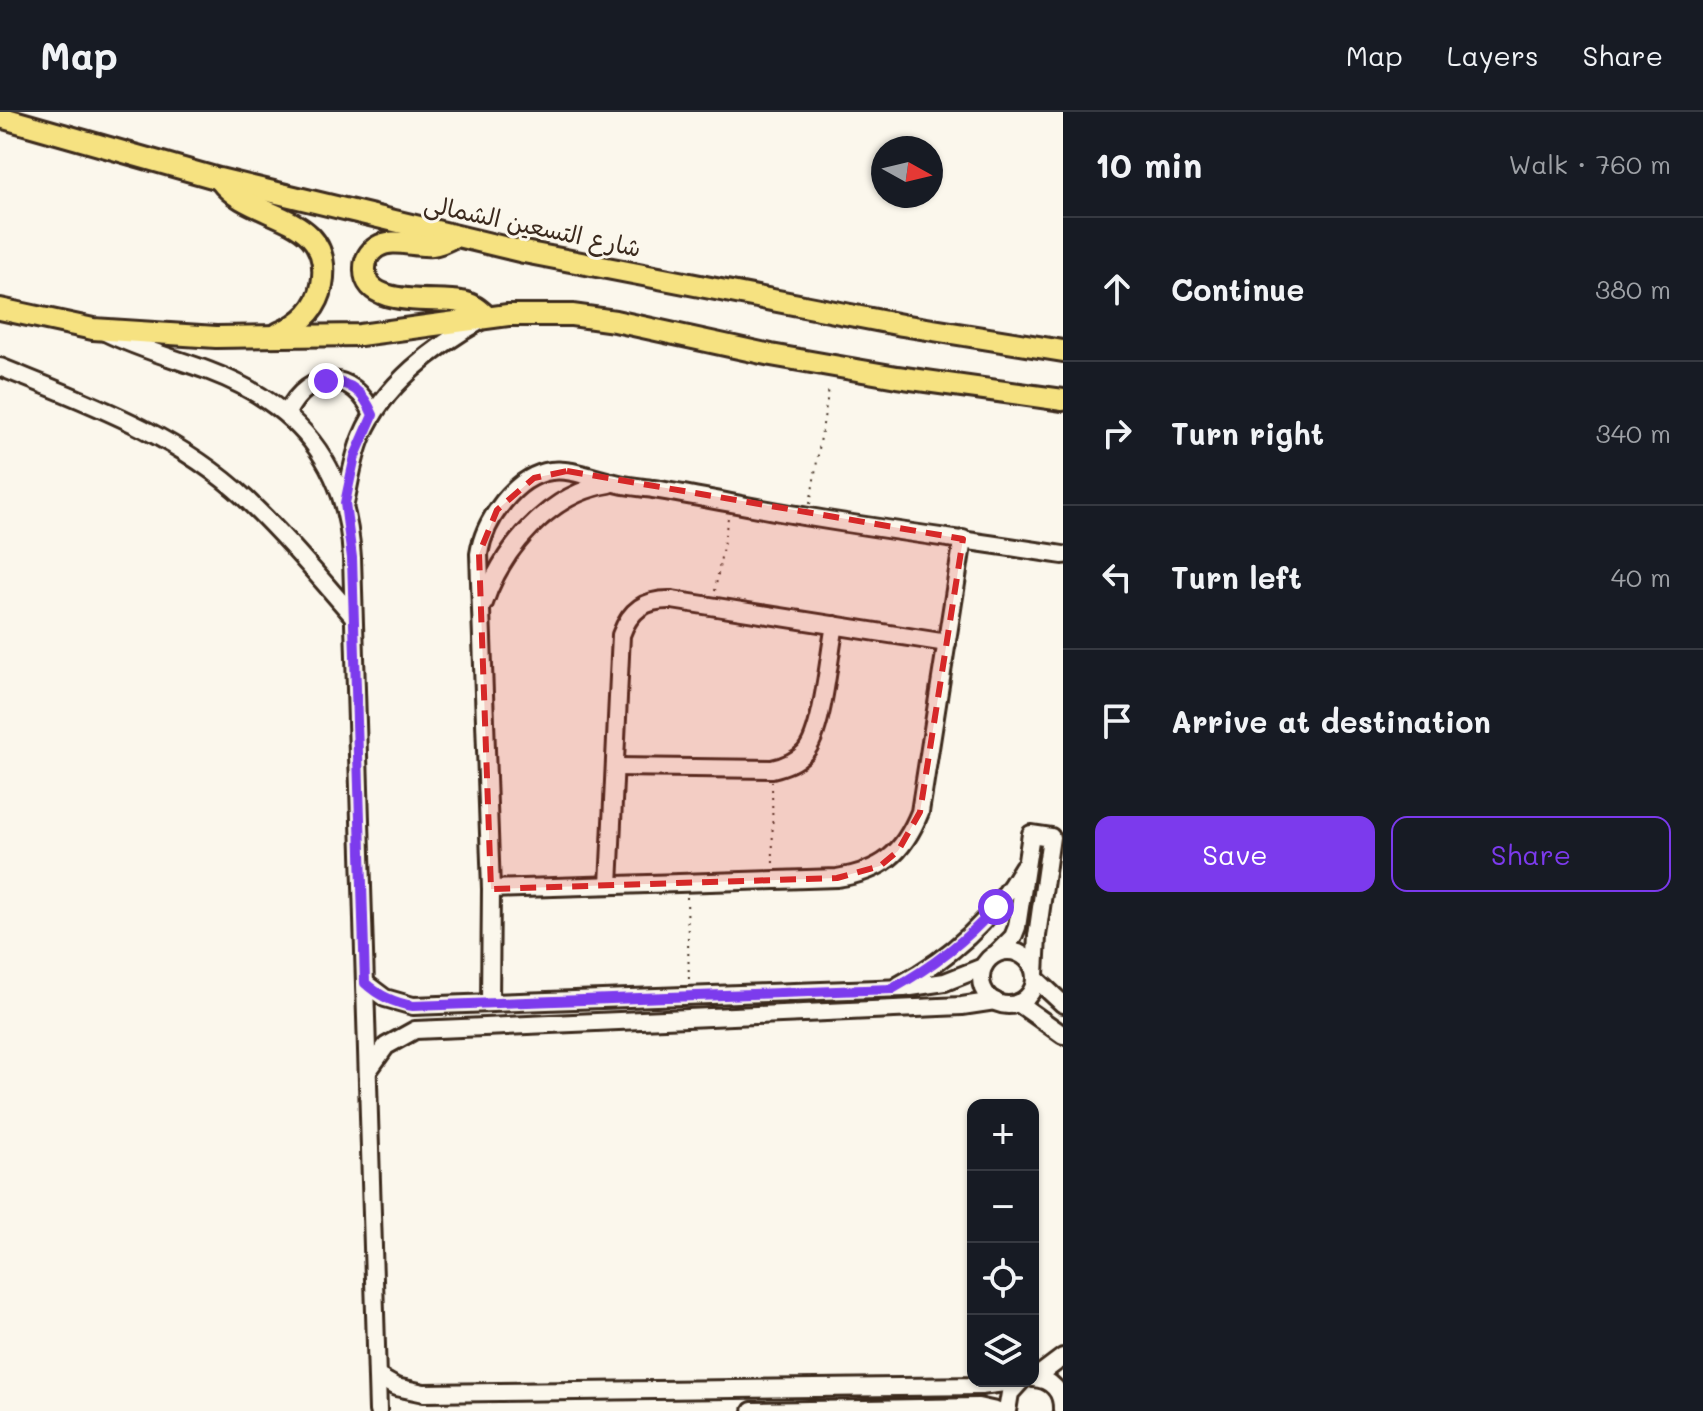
<!DOCTYPE html>
<html lang="en">
<head>
<meta charset="utf-8">
<style>
  :root { --surface:#171b24; --page:#242831; --text:#f1f3f6; --muted:#9ea1a6; --line:#363941; --accent:#7c3aed }
  body { margin:0; font-family:Mali,"Playpen Sans Arabic",sans-serif; background:var(--page); color:var(--text) }
  .controls { position:absolute; right:24px; bottom:24px; display:grid; overflow:hidden; border-radius:16px; box-shadow:0 2px 6px #0004 }
  .controls button { width:72px; height:72px; display:grid; place-items:center; padding:0; border:0; border-bottom:2px solid var(--line); background:var(--surface); color:var(--text); font:40px sans-serif }
  .compass { position:absolute; left:871px; top:24px; width:72px; height:72px; border-radius:50%; background:var(--surface); box-shadow:0 2px 6px #0004; rotate:98deg }
  .stop { position:absolute; width:24px; height:24px; margin:-18px; border:6px solid #7c3aed; border-radius:50%; background:#fff }
  .stop.end { background:#7c3aed; border-color:#fff; box-shadow:0 2px 8px #0008 }
  .list { margin:0; padding:0; list-style:none }
  h2 { display:flex; justify-content:space-between; align-items:center; height:104px; margin:0; padding:0 32px; font-size:34px }
  h2 small { font-size:26px; font-weight:400; color:var(--muted) }
  .list li { display:grid; grid-template-columns:52px 1fr auto; gap:24px; align-items:center; box-sizing:border-box; height:144px; padding:0 32px; border-top:2px solid var(--line) }
  .list b { display:block; font-size:30px; white-space:nowrap }
  .list em { font-size:26px; font-style:normal; color:var(--muted) }
  .actions { display:flex; gap:16px; padding:24px 32px }
  .actions a { flex:1; padding:18px 0; border:2px solid var(--accent); border-radius:16px; text-align:center; font-size:28px; color:var(--accent) }
  .actions .main { background:var(--accent); color:#fff }
  .icon { flex:none; width:44px; height:44px; fill:none; stroke:currentColor; stroke-width:2; stroke-linecap:round; stroke-linejoin:round }
  .map { position:relative; flex:none; width:1063px; height:1299px; overflow:hidden }
  header { display:flex; align-items:center; gap:48px; box-sizing:border-box; height:112px; padding:0 40px; background:var(--surface); border-bottom:2px solid var(--line) }
  header strong { font-size:38px }
  nav { display:flex; gap:44px; margin-inline-start:auto; font-size:28px }
  main { display:flex }
  aside { flex:1; background:var(--surface) }
  .map>svg:first-child { display:block }
</style>
</head>
<body>
<header>
<strong>Map</strong>
<nav><a>Map</a><a>Layers</a><a>Share</a></nav>
</header>
<main>
<div class="map">
<svg width="1063" height="1299" viewBox="0 0 1063 1299">
  <rect width="100%" height="100%" fill="#fbf7ec"/>
  <filter id="ink" filterUnits="userSpaceOnUse"><feTurbulence type="fractalNoise" baseFrequency=".0125" numOctaves="2"/><feDisplacementMap in="SourceGraphic" scale="16" xChannelSelector="R" yChannelSelector="G"/><feConvolveMatrix kernelMatrix="1 2 1 2 8 2 1 2 1" color-interpolation-filters="sRGB"/></filter>
  <g filter="url(#ink)">
    <g fill="none" stroke-linecap="round" stroke-linejoin="round">
      <defs>
        <g id="minor">
          <path d="M105,220C139,237 174,246 209,259C297,292 347,351 352,446L378,1299"/>
          <path d="M0,255C86,290 177,322 246,387C284,423 318,464 353,504"/>
          <path d="M287,301C309,257 354,257 373,303"/>
          <path d="M345,391C350,369 353,345 362,324C383,274 435,234 482,208"/>
          <path d="M484,491C502,437 550,381 609,372"/>
          <path d="M615,655L772,657C785,654 796,650 805,640C823,620 829,542 835,513"/>
          <path d="M609,773L621,523C630,498 645,487 672,488L947,531"/>
          <path d="M491,777L837,766C882,759 903,742 920,700L963,427"/>
          <circle cx="1008" cy="866" r="27"/>
          <path d="M998,840L1013,825L1017,815L1031,722L1051,725L1037,824L1035,862"/>
          <path d="M1035,866L1063,892"/>
          <path d="M365,871L385,886L413,894L904,876L945,870L983,855"/>
          <path d="M899,873C951,846 994,806 1023,755"/>
          <path d="M490,891L491,777L479,442C484,409 515,364 551,359C570,356 592,366 611,370C624,374 639,375 653,377C705,385 757,397 809,405C893,419 979,430 1063,443"/>
          <path d="M1018,891L1063,923"/>
          <path d="M368,959L386,934L415,918L962,894L995,889"/>
          <path d="M377,1264L396,1275L424,1281L981,1274L1020,1269"/>
          <path d="M1033,1266C1052,1267 1063,1280 1062,1299"/>
          <path d="M1035,1266L1063,1245"/>
          <path d="M752,1299L978,1295L996,1299"/>
          <path d="M1007,1299L1010,1281L1021,1269"/>
        </g>
        <g id="major">
          <path d="M0,5L219,67L524,140L902,213L1063,239"/>
          <path d="M220,68C250,110 335,99 322,173C318,197 300,212 279,221"/>
          <path d="M455,124C448,128 441,132 432,133C414,135 393,125 377,135C369,140 365,148 365,156C363,197 434,185 461,190C472,191 480,198 487,205"/>
          <path d="M0,197L93,217L216,225L360,223L508,203H572L615,209L771,243L897,265L1063,288"/>
        </g>
      </defs>
      <use href="#minor" stroke="#3b2a1e" stroke-width="22"/>
      <use href="#major" stroke="#3b2a1e" stroke-width="26"/>
      <g stroke="#3b2a1e" stroke-width="2" stroke-dasharray="2 6" stroke-linecap="butt">
        <path d="M810,392L829,276"/>
        <path d="M715,479L728,406"/>
        <path d="M772,669L773,755"/>
        <path d="M687,785L689,871"/>
      </g>
      <use href="#minor" stroke="#fbf7ec" stroke-width="16"/>
      <use href="#major" stroke="#f6e281" stroke-width="20"/>
    </g>
  </g>
  <g fill="none" stroke-linecap="round" stroke-linejoin="round" filter="url(#ink)">
    <path stroke="#7c3aed" stroke-width="10" d="M326,269C351,269 364,281 373,303L355,344L345,391L352,446L365,871C379,884 394,891 413,894L892,877C932,855 966,829 996,795"/>
  </g>
  <path fill="#d62828" fill-opacity="0.2" stroke="#d62828" stroke-width="6" stroke-dasharray="16 10" stroke-linejoin="round" d="M567,359L963,427L920,700L898,739L880,754L837,766L491,777L479,442L497,398L534,366Z"/>
  <g text-anchor="middle" dominant-baseline="central" stroke-width="6" stroke-linejoin="round" paint-order="stroke">
    <g font-size="24" fill="#3b2a1e" stroke="#fbf7ec">
      <text transform="translate(533 113) rotate(12)">شارع التسعين الشمالى</text>
    </g>
  </g>
</svg>
<div class="controls">
<button>+</button>
<button>−</button>
<button><svg class="icon" aria-label="locate" viewBox="0 0 24 24"><circle cx="12" cy="12" r="6"/><path d="M12 2v4M12 18v4M2 12h4M18 12h4"/></svg></button>
<button><svg class="icon" aria-label="layers" viewBox="0 0 24 24"><path d="M12 4l9 5-9 5-9-5zM3 14l9 5 9-5"/></svg></button>
</div>
<svg class="compass" viewBox="-18 -18 36 36"><path d="M0-13l5 13h-10z" fill="#e53935"/><path d="M0 13l5-13h-10z" fill="#9ea1a6"/></svg>
<div class="stop" style="left:996px;top:795px"></div>
<div class="stop end" style="left:326px;top:269px"></div>
</div>
<aside>
<h2>10 min<small>Walk · 760 m</small></h2>
<ul class="list">
<li><svg class="icon" aria-label="ahead" viewBox="0 0 24 24"><path d="M12 20V5M6 11l6-6 6 6"/></svg><div><b>Continue</b></div><em>380 m</em></li>
<li><svg class="icon" aria-label="right" viewBox="0 0 24 24"><path d="M7 20v-9h11M14 6l5 5-5 5"/></svg><div><b>Turn right</b></div><em>340 m</em></li>
<li><svg class="icon" aria-label="left" viewBox="0 0 24 24"><path d="M17 20v-9H6M10 6l-5 5 5 5"/></svg><div><b>Turn left</b></div><em>40 m</em></li>
<li><svg class="icon" aria-label="arrive" viewBox="0 0 24 24"><path d="M6 21V4h12l-3 4 3 4H6"/></svg><div><b>Arrive at destination</b></div></li>
</ul>
<div class="actions"><a class="main">Save</a><a>Share</a></div>
</aside>
</main>
</body>
</html>
